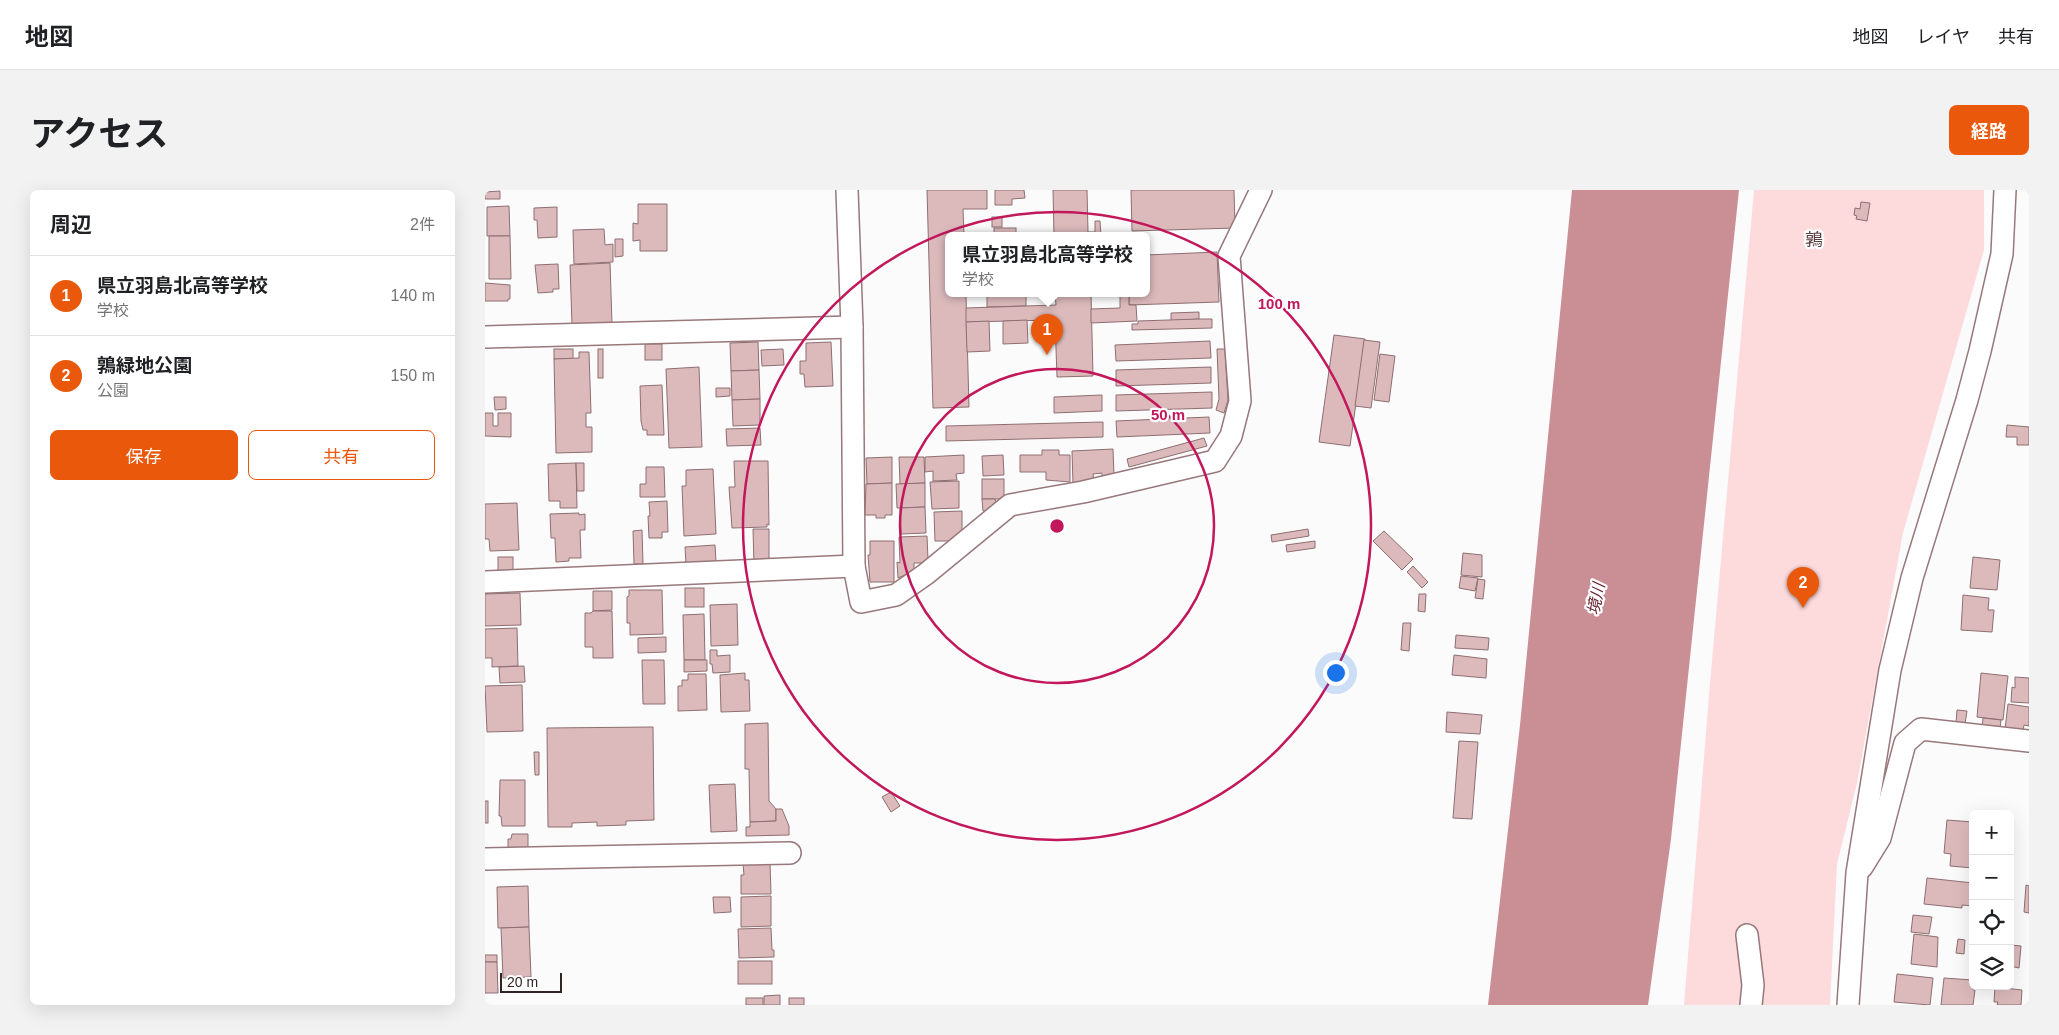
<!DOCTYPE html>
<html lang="ja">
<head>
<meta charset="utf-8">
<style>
  :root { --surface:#fff; --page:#f2f2f2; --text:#202124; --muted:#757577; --line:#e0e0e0; --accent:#ea580c }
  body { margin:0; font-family:Arial,"Noto Sans JP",sans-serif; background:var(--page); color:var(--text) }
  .controls { position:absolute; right:15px; bottom:15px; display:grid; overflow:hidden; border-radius:8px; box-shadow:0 5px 20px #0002 }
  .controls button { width:45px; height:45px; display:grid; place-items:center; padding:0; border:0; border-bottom:1px solid var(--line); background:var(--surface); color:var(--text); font:25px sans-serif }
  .scale { position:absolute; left:15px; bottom:12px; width:62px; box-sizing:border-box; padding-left:5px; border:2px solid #312425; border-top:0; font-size:14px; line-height:18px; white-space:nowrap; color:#312425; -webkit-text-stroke:4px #fff; paint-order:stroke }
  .you { position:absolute; left:850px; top:482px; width:18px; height:18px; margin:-12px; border:4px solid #fff; border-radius:50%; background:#1a73e8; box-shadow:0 0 0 8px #1a73e833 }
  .badge { display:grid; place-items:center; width:32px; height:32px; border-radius:50%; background:var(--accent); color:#fff; font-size:16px; font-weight:700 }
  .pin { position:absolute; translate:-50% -41px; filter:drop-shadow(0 1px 2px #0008) }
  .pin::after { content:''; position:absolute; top:26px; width:18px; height:15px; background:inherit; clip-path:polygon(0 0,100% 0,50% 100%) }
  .popup { position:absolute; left:460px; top:42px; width:205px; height:65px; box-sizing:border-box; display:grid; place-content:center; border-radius:8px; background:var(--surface); filter:drop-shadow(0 1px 4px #0005); font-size:16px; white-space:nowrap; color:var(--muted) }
  .popup b { font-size:19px; color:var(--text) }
  .popup::after { content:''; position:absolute; left:50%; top:100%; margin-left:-10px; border:10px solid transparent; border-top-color:var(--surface) }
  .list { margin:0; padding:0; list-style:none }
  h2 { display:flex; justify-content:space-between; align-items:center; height:65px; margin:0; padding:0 20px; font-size:21px }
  h2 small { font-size:16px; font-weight:400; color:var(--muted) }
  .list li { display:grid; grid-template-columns:32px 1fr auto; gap:15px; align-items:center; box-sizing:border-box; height:80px; padding:0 20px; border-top:1px solid var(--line) }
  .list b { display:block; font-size:19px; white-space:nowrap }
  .list p { margin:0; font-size:16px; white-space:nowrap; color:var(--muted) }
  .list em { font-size:16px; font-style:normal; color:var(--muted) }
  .actions { display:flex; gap:10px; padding:15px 20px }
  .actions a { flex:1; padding:11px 0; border:1px solid var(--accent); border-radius:8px; text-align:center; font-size:18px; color:var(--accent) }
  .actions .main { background:var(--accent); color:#fff }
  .icon { flex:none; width:28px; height:28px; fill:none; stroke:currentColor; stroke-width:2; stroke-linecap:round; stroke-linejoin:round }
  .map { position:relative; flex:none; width:1544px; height:815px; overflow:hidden; border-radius:8px }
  header { display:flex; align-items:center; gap:30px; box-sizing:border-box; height:70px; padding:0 25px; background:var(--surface); border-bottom:1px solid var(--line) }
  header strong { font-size:24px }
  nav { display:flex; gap:28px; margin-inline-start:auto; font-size:18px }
  .intro { display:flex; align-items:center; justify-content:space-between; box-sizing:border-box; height:120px; padding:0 30px }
  h1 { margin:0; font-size:35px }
  .button { padding:12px 22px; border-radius:8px; background:var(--accent); color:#fff; font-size:18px; font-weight:700 }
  main { display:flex; gap:30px; padding:0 30px }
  aside { flex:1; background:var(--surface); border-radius:8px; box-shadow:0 5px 20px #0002 }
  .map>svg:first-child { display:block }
</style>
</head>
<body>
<header>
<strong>地図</strong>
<nav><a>地図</a><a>レイヤ</a><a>共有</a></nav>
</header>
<div class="intro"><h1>アクセス</h1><a class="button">経路</a></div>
<main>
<aside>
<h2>周辺<small>2件</small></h2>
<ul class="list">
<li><span class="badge">1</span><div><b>県立羽島北高等学校</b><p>学校</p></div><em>140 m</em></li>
<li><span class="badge">2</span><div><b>鶉緑地公園</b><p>公園</p></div><em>150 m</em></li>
</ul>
<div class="actions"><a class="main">保存</a><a>共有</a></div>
</aside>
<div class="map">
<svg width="1544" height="815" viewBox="0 0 1544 815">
  <rect width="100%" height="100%" fill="#fbfbfb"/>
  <path fill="#fddadc" d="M1269,0H1499V60L1418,343L1372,593L1352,674L1345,815H1199L1225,493Z"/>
  <path fill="#ca8f95" d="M1087,0H1254L1186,649L1163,815H1003L1035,535Z"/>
  <g fill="#dcbabc" stroke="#8e6e71">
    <path d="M442,0H502V19H478L479,46H463V104H492V106H481L484,217L448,218Z"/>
    <path d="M510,0H539L540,8L527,9V15H510Z"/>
    <path d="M568,0H602L603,42H610V31H615L616,46H569Z"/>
    <path d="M646,0H749L750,38L647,41Z"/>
    <path d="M15,1V9H0V2Z"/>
    <path d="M1376,12L1385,13L1382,31L1371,29L1372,26L1369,25L1370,18L1375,19Z"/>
    <path d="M153,14H182V61H155V50L148,51V33L153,34Z"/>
    <path d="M24,16L25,46H2V17Z"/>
    <path d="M72,17V47L53,48L52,30H49V18Z"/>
    <rect x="507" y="27" width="10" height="10"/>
    <rect x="509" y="38" width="22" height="8"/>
    <path d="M119,39L120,55L128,54V72L89,74L88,40Z"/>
    <path d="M4,46H25L26,89H4Z"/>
    <path d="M130,49H138V66L130,67Z"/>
    <path d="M732,62L734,112L644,115V104H661V65Z"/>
    <path d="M125,73L127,134L87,135L85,75Z"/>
    <path d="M73,74L74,99H68V102L53,103L50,75Z"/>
    <path d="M0,93L25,95V109H23V111H0Z"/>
    <path d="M502,104H541V116L502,117Z"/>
    <path d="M570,104H606L608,186L572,187L570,130L481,132V118L571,115Z"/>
    <path d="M635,104H644V115H651L652,131L606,133V119L635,118Z"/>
    <path d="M714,122V129L686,131V123Z"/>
    <path d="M714,129H727V138L647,140V134H653V131Z"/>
    <path d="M542,130L543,153L518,154V131Z"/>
    <path d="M504,131L505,161L482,162L481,132Z"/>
    <path d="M849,145L880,149L865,256L834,252Z"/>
    <path d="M879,150L895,152L886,218L870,216Z"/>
    <path d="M725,151L726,168L631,171L630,155Z"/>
    <path d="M273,152L274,180L246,181L245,153Z"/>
    <path d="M346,152L348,196L320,197L319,184H315V171H321V153Z"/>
    <rect x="160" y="154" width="17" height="16"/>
    <rect x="69" y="159" width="19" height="10"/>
    <rect x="113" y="159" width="5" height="29"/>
    <path d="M298,159L299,175L277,176L276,160Z"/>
    <path d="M732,159H740L743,210L739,223L731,220L734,209Z"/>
    <path d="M94,162H104L106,223H101V237H107V262L71,263L69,169L94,168Z"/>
    <path d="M895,164L910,166L904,212L889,210Z"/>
    <path d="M214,177L217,257L184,258L181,179Z"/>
    <path d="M726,177V193L631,196V180Z"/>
    <path d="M274,180L275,209L247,210L246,181Z"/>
    <path d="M177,195L179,245H162V240H158L156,231L155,196Z"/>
    <path d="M231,198H245V206L231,207Z"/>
    <path d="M727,202V218L631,221V205Z"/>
    <path d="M617,205V221L569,223V207Z"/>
    <path d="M9,207H21V219L10,220Z"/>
    <path d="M275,209V235L248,236L247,210Z"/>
    <path d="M0,223H8V236H13V223H26V247L0,246Z"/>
    <path d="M724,227L725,243L632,247L631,231Z"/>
    <path d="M618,232V247L461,251V236Z"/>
    <path d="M1522,235L1544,237V255H1532V247H1521Z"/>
    <path d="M275,238L276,255L242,256L241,239Z"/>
    <path d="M719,248L722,256L644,277L642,269Z"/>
    <path d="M628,259L629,286L617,288V283L608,284L609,292L588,294L587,261Z"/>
    <path d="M557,260H574V265H585V292L561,290V282H535V265H557Z"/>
    <path d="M479,265V283L471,284L472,290L448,291V281L440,282V267Z"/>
    <path d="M518,265L519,285L498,286L497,266Z"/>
    <path d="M407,267V293L382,294L381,268Z"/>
    <path d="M414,267H439L440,293L415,294Z"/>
    <path d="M249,271H283L284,335L282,334V337L247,338L244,297H250Z"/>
    <path d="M91,273L92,318H75V311H64L63,274Z"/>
    <path d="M91,273H99V301H92Z"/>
    <path d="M161,277H179L180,307H155V294H161Z"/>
    <path d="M228,279L231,344L199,346L197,296H201V280Z"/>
    <rect x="497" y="289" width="22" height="20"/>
    <path d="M474,291V318L447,319L445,292Z"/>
    <path d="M407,293V325H400V328H391V325H380L381,294Z"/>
    <path d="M440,293V317L412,318L411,294Z"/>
    <path d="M497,309H510L511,313L502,321H498Z"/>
    <path d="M182,311L183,342H177V348H164L163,326H165L164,312Z"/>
    <path d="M32,313L34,360L5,361L4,349H0V314Z"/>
    <path d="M440,317L441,343L416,344L415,318Z"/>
    <path d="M477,321V346L470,351H450L449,322Z"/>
    <path d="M94,323V325L100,324V340H95L96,368H84V371L71,372L70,348H66L65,324Z"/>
    <path d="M268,339H284V374L269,375Z"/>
    <path d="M823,339L824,346L787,352L786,345Z"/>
    <path d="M157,340L158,374H149L148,341Z"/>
    <path d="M899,341L928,369L917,380L888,351Z"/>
    <path d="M442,346L443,370H440L441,373H429V381L413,388L412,372L415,373L414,347Z"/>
    <path d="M385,351H409V392H385L383,365H385Z"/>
    <path d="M830,351V358L802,362L801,355Z"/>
    <path d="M230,355L231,372L201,374L200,357Z"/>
    <path d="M978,363L997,365V387L976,385Z"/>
    <rect x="13" y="367" width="15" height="14"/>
    <path d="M1488,367L1515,370L1512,400L1485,398Z"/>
    <path d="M928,376L943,392L937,398L922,382Z"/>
    <path d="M976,386L993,388L990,401L974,398Z"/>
    <path d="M993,389L1000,390L998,409L990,408Z"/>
    <rect x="200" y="398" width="19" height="19"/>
    <path d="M144,400H177L178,444L145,445V433H142V407L144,406Z"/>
    <path d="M108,401H127V420L108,421Z"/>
    <path d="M35,403L36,435L0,436V404Z"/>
    <path d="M934,404H941L940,422L933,421Z"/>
    <path d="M1478,405L1504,408L1503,420H1509L1507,442L1476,440Z"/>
    <path d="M252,414L253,455L226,456L225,415Z"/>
    <path d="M108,421H127L128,468H108V457H100V423H106Z"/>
    <path d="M219,424L220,470H199L198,425Z"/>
    <path d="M918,433H926L924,461L916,460Z"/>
    <path d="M32,438L33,476L7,477V468H0V439Z"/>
    <path d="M971,445L1004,448L1003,460L970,458Z"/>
    <path d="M181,447V462L153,463V448Z"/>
    <path d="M225,460H232V466L245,465V482L228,483L227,474H225Z"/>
    <path d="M969,465L1002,469L1001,488L967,485Z"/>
    <path d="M157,470H179L180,514H158Z"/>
    <path d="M199,470H222V481L199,482Z"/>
    <path d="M39,476L40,492L15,493L14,477Z"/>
    <path d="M260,483V490H264L265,521L236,522L235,485Z"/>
    <path d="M1496,483L1523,486L1518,530L1492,527Z"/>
    <path d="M203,484H221L222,520L193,521V496H197V490H203Z"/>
    <path d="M1530,487L1544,488V513L1526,512L1527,497L1530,498Z"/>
    <path d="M37,495L38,541L2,542L0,496Z"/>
    <path d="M1523,514L1544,517V536L1539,535L1538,541L1520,539Z"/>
    <path d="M1472,520L1482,521L1480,534L1471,533Z"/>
    <path d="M962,522L997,525L995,544L961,542Z"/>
    <path d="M1498,528L1516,530L1515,539L1497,538Z"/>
    <path d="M283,533L284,611L291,619V631L265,632L264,579H260V534Z"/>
    <path d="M168,537L169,630L141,631V635L112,636V632L87,633V637H63L62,538Z"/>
    <path d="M974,551L993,552L987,629L968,628Z"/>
    <path d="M49,562H54V585H50Z"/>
    <path d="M15,590H40V636H17L16,626H14Z"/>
    <path d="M250,594L252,641L226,642L224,595Z"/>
    <path d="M406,602L415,616L406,622L397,607Z"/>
    <rect x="0" y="611" width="3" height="22"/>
    <path d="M291,619H297L304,636V645L261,646V637H265V632L291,631Z"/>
    <path d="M1462,630L1488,632V678L1465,676L1466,664L1459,663Z"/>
    <path d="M27,644H43V661H23V649H26Z"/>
    <path d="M285,673L286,704H256V685H259L258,674Z"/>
    <path d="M1442,688L1488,693V716L1477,715V718L1439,714Z"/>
    <path d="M1541,695L1544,696V723L1539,722Z"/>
    <path d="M43,696L44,737L13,738L12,697Z"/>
    <path d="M286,706V736L256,737V707Z"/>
    <path d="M228,707H245L246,722L229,723Z"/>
    <path d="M1428,725L1447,727L1444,744L1426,742Z"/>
    <path d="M44,737L46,787L18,788L16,738Z"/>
    <path d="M286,738L287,760H289V767L254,768L253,739Z"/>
    <path d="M1429,744L1453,747L1452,777L1426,774Z"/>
    <path d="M1473,749L1480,750L1479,764L1471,763Z"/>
    <path d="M1525,755L1536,756L1534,778L1525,776Z"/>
    <rect x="0" y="765" width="12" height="7"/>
    <rect x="253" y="771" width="34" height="23"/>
    <path d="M0,772H12L13,803H0Z"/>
    <path d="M1412,784L1448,788L1445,815L1409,812Z"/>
    <path d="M1459,788L1488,790V800H1490L1488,815H1456Z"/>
    <path d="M1510,797L1537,800L1536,815H1512L1513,812H1509Z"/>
    <path d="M295,805V815H279V806Z"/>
    <rect x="261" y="808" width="17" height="7"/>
    <rect x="304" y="808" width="15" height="7"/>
  </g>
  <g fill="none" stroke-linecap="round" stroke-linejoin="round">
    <defs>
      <g id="street">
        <path d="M362,0L367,137L369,376L376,412L411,405L441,384L525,315L598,302L730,271L746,246L755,211L744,66L776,0"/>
        <path d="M0,147L367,137"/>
        <path d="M0,392L369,376"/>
        <path d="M0,669L305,663"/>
        <path d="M1377,677L1395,648L1420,553L1436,539L1544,551"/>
        <path d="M1262,745L1268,795L1266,815"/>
        <path d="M1363,815L1372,683L1405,480L1427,388L1482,210L1495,161L1517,64L1520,0"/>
      </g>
    </defs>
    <use href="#street" stroke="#98787b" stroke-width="24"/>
    <use href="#street" stroke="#fff" stroke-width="21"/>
  </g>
  <g fill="none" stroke="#c2185b" stroke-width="2.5">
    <circle cx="572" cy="336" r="157"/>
    <circle cx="572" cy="336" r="314"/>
  </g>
  <g text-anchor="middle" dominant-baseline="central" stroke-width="4.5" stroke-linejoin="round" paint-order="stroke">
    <g font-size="16" font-style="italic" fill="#69222f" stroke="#fff">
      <text transform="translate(1111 409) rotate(-79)">境川</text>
    </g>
    <g font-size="18" fill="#593d40" stroke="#fff">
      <text x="1329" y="50">鶉</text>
    </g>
  </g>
  <circle cx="572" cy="336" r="8" fill="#c2185b" stroke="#fff" stroke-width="2.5"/>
  <g font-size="15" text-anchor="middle" font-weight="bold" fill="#c2185b" stroke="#fff" stroke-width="4.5" stroke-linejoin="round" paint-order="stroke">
    <text x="794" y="119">100 m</text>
    <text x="683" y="230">50 m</text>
  </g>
</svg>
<div class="controls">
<button>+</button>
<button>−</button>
<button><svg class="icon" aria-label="locate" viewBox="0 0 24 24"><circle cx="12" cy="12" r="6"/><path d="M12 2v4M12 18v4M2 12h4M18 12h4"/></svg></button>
<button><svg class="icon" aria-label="layers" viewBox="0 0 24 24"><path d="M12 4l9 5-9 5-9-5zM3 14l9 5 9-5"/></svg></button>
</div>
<div class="scale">20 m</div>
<div class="you"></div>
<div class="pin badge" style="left:562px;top:165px">1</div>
<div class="popup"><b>県立羽島北高等学校</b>学校</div>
<div class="pin badge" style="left:1318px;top:418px">2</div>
</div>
</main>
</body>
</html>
